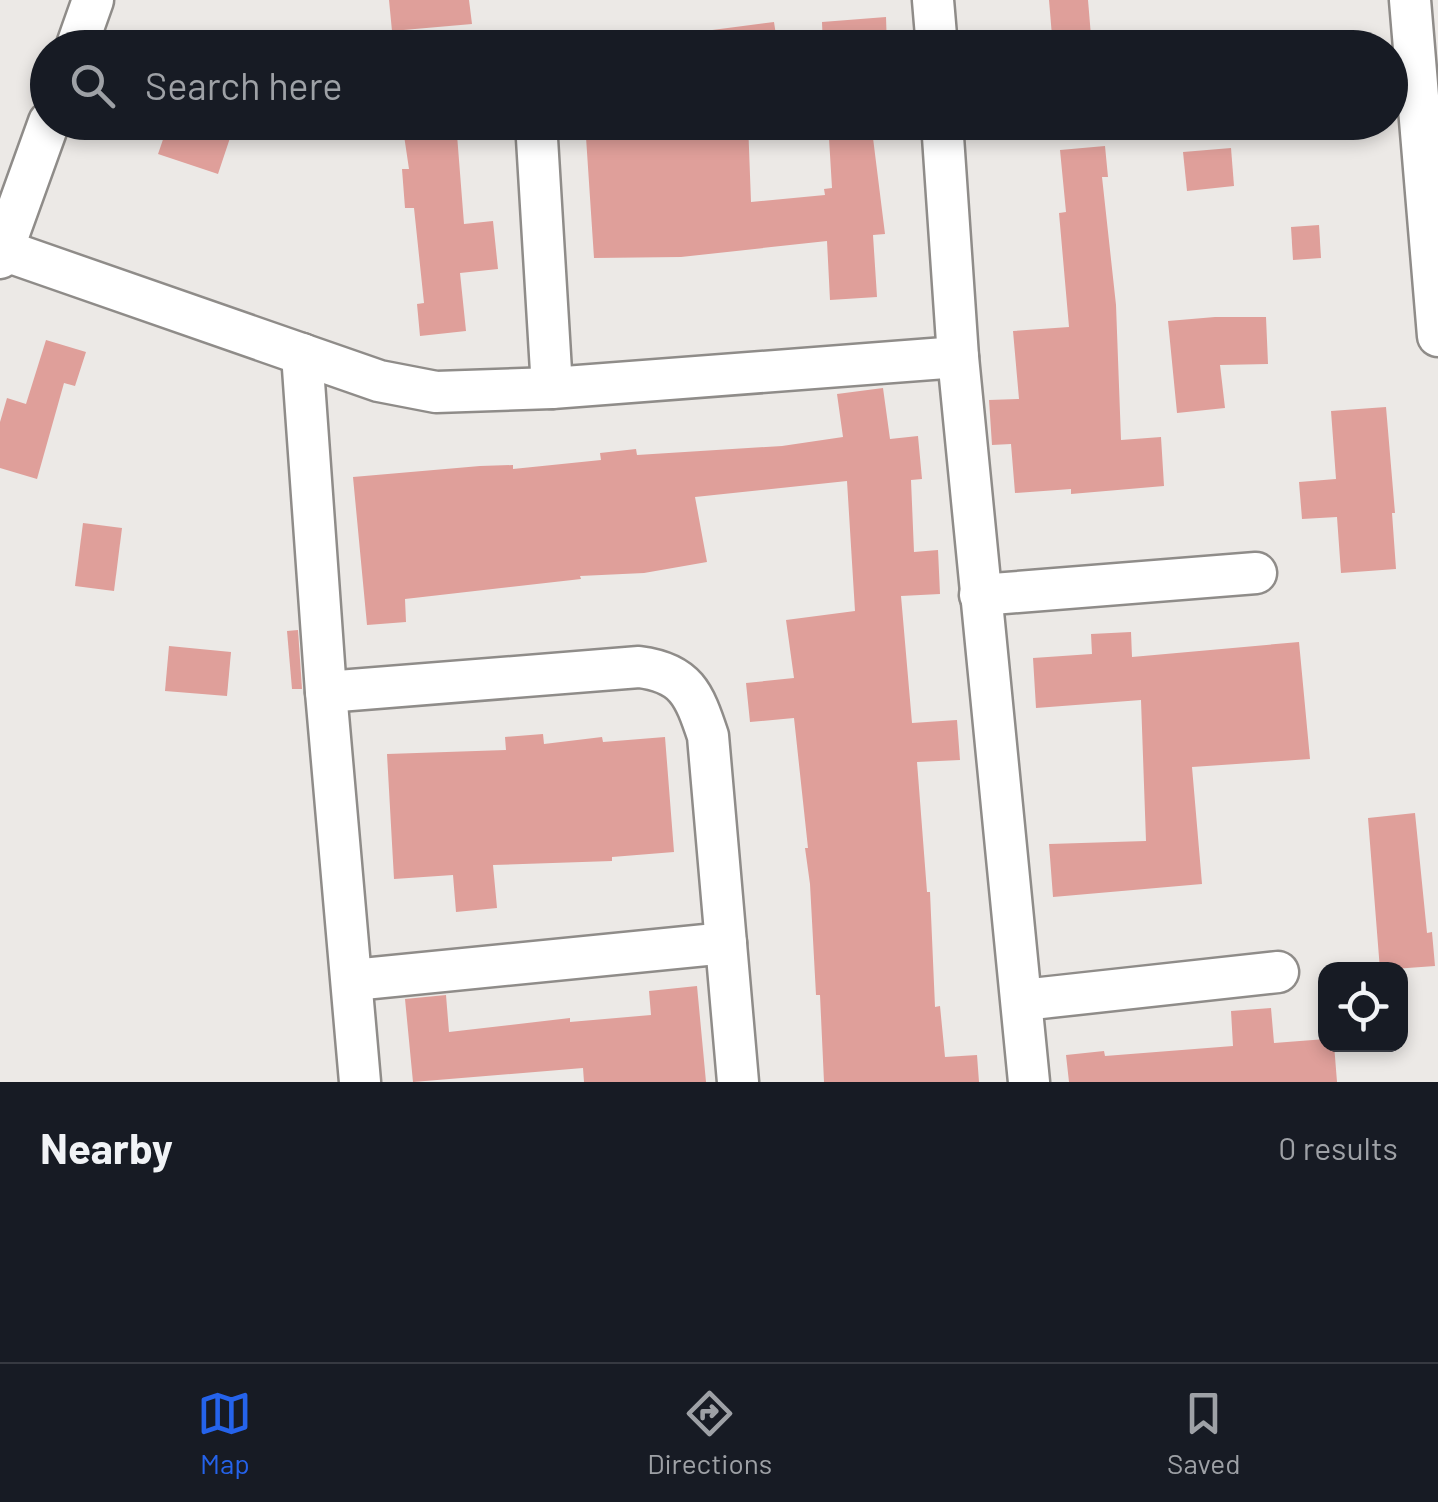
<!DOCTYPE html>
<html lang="en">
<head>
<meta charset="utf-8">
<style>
  :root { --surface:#171b24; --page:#20242c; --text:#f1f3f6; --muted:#9ea1a6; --line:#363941; --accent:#2563eb }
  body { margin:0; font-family:Barlow,sans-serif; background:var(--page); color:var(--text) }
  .controls { position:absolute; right:30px; bottom:30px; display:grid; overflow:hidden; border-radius:20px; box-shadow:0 5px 15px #0003 }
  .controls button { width:90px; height:90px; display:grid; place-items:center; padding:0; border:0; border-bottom:2px solid var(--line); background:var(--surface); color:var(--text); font:50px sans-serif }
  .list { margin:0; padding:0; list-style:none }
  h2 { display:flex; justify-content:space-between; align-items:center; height:130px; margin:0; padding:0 40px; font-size:42px }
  h2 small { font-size:32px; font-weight:400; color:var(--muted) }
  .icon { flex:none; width:55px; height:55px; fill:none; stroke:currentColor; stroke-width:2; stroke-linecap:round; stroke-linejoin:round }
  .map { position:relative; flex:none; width:1438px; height:1082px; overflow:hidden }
  .search { position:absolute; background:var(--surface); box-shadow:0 5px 15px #0003; left:30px; right:30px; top:30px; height:110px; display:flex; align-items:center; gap:25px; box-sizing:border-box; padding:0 35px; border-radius:55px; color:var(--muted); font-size:38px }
  .sheet { height:280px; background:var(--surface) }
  nav { display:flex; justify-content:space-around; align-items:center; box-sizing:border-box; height:140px; border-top:2px solid var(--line); background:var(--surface); font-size:28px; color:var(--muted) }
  nav a { display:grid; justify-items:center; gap:5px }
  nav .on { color:var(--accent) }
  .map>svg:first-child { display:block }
</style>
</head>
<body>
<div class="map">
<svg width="1438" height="1082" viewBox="0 0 1438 1082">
  <rect width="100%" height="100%" fill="#ece9e6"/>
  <g fill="#df9f9a">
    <path d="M389,0H469L472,24L392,31Z"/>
    <path d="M1049,0H1088L1092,48H1053Z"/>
    <path d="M886,17L887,48H823L822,22Z"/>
    <path d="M774,22L778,48H698L697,32Z"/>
    <path d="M169,122H215L233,129L218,174L158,154Z"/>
    <path d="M402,122H456L464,224L493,221L498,269L460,273L466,331L420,336L417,304L424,303L414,208H405L402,169H409Z"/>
    <path d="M585,122H748L751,202L825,195L824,189L832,188L829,138L872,130L885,234L873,235L877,297L830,300L827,241L681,257L594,258Z"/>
    <path d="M1105,146L1108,177H1102L1116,305L1121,440L1161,437L1164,486L1071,494V489L1015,493L1011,444L992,445L989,400L1019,399L1013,331L1069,327L1059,213L1066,212L1060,150Z"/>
    <path d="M1231,148L1234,186L1187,191L1183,152Z"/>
    <path d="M1319,225L1321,258L1293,260L1291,227Z"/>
    <path d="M1215,317H1266L1268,364L1220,365L1225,408L1177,413L1168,321Z"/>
    <path d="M46,340L86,352L75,386L64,383L37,479L0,468V422L7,398L26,404Z"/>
    <path d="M883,388L890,439L918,436L922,479L911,480L914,552L938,550L940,594L901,596L912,723L957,720L960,760L917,762L927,892H930L935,1007L940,1006L945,1057L977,1055L979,1082H824L820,995H816L810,884L805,848H808L794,718L750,722L746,683L794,678L786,620L855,611L847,481L695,497L707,562L644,573L580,576L581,579L405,599L406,622L367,625L353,477L480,466L513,465V469L601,460L600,453L636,449L637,455L782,446L843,437L837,394Z"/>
    <path d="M1386,407L1395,513H1392L1396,569L1341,573L1337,517L1302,519L1299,482L1336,479L1331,411Z"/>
    <path d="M83,523L122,528L114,591L75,586Z"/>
    <path d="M298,630L302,689H292L287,631Z"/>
    <path d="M1131,632L1132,657L1299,642L1310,759L1192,767L1202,884L1053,897L1049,844L1146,841L1141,700L1036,708L1033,658L1092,654L1091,634Z"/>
    <path d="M169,646L231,652L227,696L165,691Z"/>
    <path d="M543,734L544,744L602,737L603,742L665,737L674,852L612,857V861L493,865L497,908L456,912L453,875L394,879L387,754L506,750L505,737Z"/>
    <path d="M1415,813L1427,933L1432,932L1435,966L1380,970L1368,818Z"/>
    <path d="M697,986L706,1082H584L583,1068L413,1082L405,999L446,995L449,1032L570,1018V1022L651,1015L649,991Z"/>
    <path d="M1271,1008L1274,1043L1326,1039V1044H1334L1337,1082H1069L1066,1055L1104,1051L1105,1056L1233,1046L1231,1011Z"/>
  </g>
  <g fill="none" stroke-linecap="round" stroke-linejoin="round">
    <defs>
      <g id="minor">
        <path d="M933,0L937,48"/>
        <path d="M1410,0L1438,336"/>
        <path d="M76,48L93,0"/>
        <path d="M536,122L552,388"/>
        <path d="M942,122L958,357L1029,1082"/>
        <path d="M0,249L379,381L436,392L552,388L958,357"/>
        <path d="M0,258L49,122"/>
        <path d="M302,354L326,692L360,1082"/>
        <path d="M980,595L1256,573"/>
        <path d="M326,692L639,667C686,673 694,694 708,736L738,1082"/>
        <path d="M353,980L726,943"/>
        <path d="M1023,1000L1278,972"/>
      </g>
    </defs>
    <use href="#minor" stroke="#8f8c89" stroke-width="45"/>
    <use href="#minor" stroke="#fff" stroke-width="40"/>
  </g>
</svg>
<div class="controls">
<button><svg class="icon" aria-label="locate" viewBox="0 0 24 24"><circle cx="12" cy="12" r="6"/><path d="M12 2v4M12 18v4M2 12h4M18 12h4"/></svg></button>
</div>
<div class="search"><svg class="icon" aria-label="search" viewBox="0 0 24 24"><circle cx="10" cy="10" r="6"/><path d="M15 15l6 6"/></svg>Search here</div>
</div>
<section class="sheet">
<h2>Nearby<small>0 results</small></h2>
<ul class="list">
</ul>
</section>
<nav>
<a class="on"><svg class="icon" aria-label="map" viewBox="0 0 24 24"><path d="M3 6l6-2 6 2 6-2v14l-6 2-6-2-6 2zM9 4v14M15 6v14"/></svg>Map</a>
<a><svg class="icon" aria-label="directions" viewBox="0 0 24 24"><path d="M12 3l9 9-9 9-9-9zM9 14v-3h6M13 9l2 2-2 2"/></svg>Directions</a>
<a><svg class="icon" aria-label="saved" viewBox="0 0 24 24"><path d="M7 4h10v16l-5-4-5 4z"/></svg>Saved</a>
</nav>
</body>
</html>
